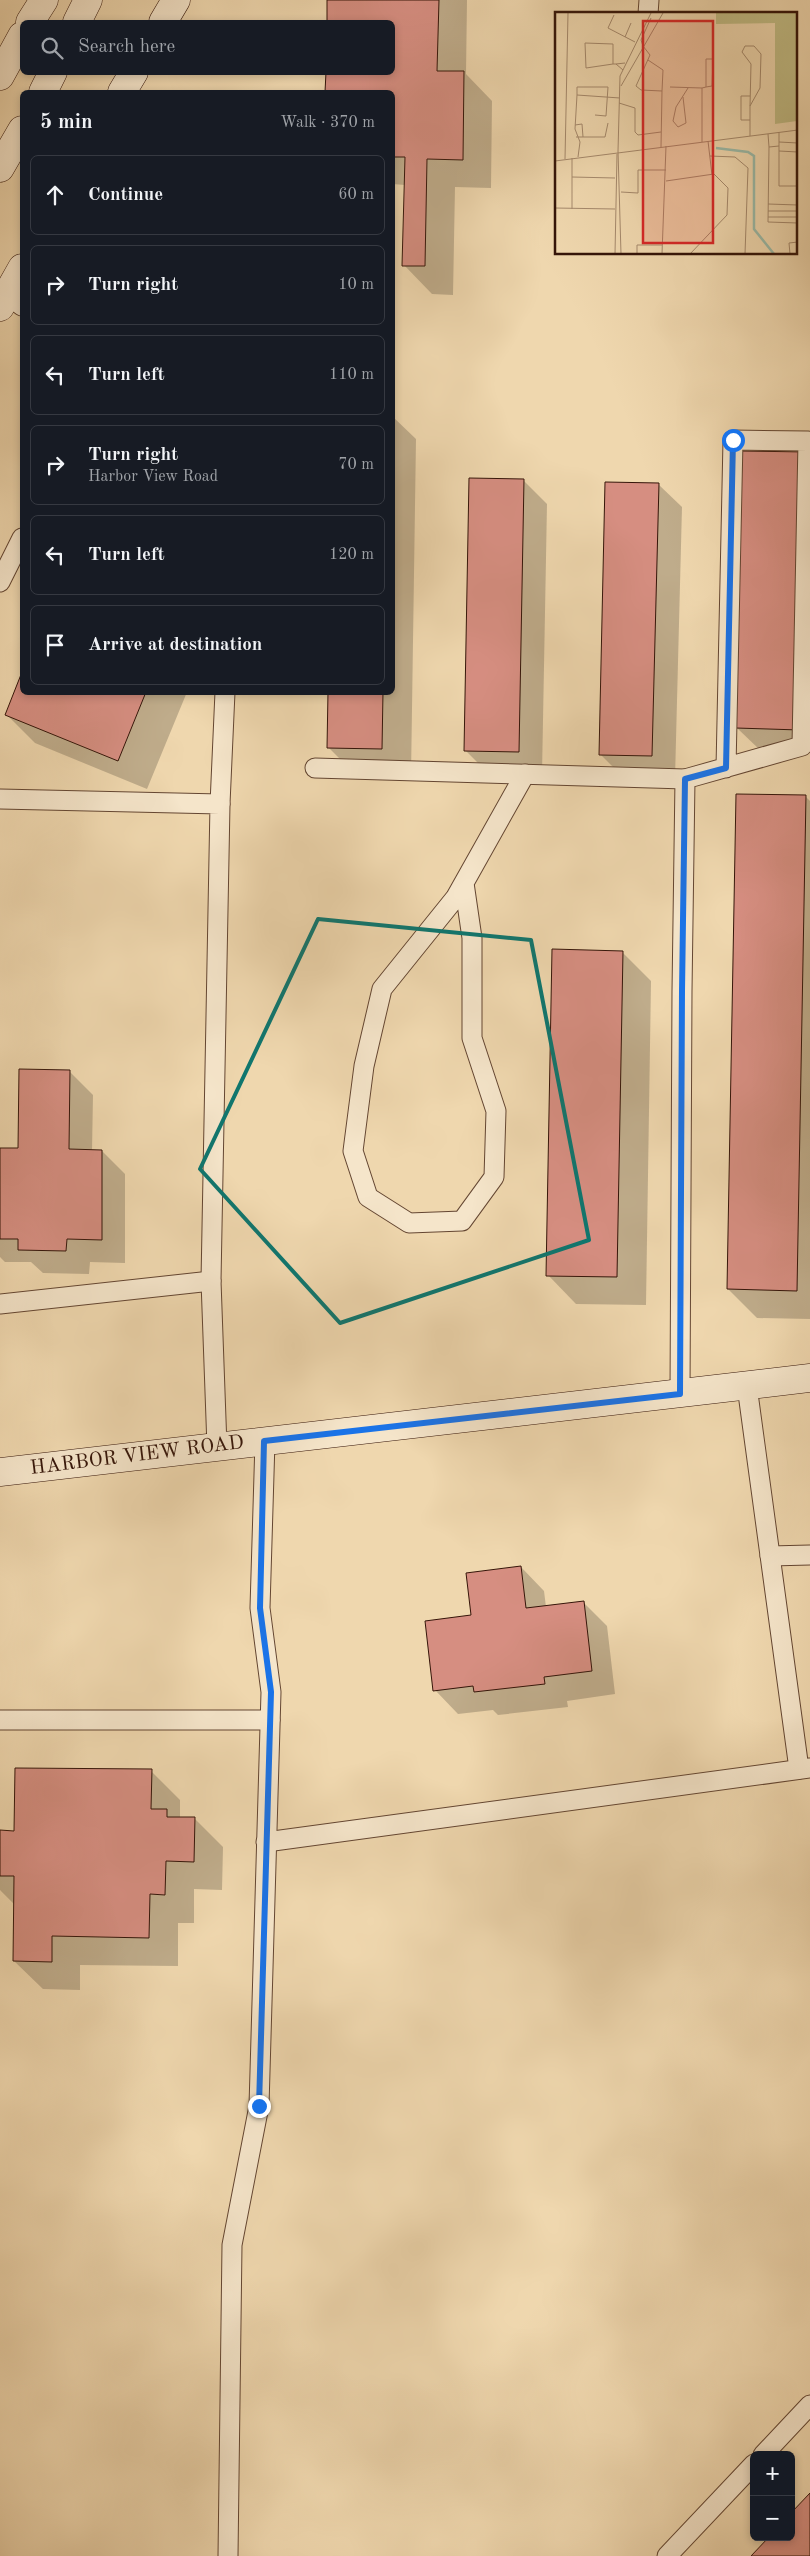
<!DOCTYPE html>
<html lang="en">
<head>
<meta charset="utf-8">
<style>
  :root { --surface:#171b24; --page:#242831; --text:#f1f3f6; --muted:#9ea1a6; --line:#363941 }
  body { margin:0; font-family:"Old Standard TT",serif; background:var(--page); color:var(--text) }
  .controls { position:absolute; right:15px; bottom:15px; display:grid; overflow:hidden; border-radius:8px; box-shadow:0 2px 8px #0003 }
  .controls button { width:45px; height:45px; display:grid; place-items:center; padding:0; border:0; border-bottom:1px solid var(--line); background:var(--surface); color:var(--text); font:25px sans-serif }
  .stop { position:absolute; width:15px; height:15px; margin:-11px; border:4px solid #1a73e8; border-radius:50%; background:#fff }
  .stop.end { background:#1a73e8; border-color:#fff; box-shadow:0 1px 5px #0008 }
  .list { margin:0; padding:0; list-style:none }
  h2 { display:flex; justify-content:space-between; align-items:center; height:65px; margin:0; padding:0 20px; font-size:21px }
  h2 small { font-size:16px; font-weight:400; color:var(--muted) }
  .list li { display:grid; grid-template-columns:32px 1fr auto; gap:15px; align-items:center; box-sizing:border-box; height:80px; margin:0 10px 10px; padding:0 10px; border:1px solid var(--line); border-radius:8px }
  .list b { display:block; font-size:19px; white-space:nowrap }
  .list p { margin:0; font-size:16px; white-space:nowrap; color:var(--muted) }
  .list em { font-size:16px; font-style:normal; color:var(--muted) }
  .icon { flex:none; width:28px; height:28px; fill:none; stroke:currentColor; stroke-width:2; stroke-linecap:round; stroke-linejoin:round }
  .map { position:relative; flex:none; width:810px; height:2556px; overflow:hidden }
  .search { position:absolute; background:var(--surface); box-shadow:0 2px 8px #0003; left:20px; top:20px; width:375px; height:55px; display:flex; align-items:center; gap:12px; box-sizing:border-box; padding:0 18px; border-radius:8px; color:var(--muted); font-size:19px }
  .panel { position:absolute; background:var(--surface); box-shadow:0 2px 8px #0003; left:20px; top:90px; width:375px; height:605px; border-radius:8px }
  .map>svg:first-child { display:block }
</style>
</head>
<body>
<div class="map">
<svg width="810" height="2556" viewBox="0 0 810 2556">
  <rect width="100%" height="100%" fill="#efd7ae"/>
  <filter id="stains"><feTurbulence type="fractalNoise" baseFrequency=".004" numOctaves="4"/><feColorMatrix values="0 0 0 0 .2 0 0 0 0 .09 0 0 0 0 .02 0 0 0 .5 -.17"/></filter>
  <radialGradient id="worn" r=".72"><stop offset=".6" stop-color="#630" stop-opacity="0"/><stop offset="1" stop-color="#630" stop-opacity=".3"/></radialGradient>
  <g fill="#0003">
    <path d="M328,0H467L466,74L492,101L491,188L455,187L453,295L432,294L404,265L405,185L392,184V92H327V72H392V22H328Z"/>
    <path d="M392,416L416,439L411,777L357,776L328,747L329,692H392Z"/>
    <path d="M810,458V752L761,751L737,728Z"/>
    <path d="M523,480L547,504L542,775L489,774L465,750Z"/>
    <path d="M658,484L682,507L675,779L624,778L600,754Z"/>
    <path d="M22,675V692H187L147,789L35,743L6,714Z"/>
    <path d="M806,797L810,801V1319L757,1318L728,1289Z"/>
    <path d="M622,952L651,981L646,1305L576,1304L548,1275Z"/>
    <path d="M69,1071L93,1095L92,1151H102L125,1174V1263L90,1262L89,1274L43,1273L31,1262H5L0,1257V1149H19Z"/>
    <path d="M521,1567L544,1591L546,1607L583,1602L607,1626L615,1694L567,1701L568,1707L498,1715L493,1710L458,1714L435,1690L472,1616Z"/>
    <path d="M151,1771L180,1800V1818H194L223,1847L222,1890L194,1889V1923H178V1966L80,1965V1990L43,1989L14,1961L15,1905L0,1890V1832H15Z"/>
  </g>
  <g fill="#d68e81" stroke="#351509">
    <path d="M327,0H439L437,71H464L463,160L427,159L425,266H402L405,157H392V92H325L326,72H392V22H327Z"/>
    <path d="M742,451L807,452L800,730L736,728Z"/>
    <path d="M469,478L524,479L519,752L464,751Z"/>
    <path d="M605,482L659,483L652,756L599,755Z"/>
    <path d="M22,672V692H146L118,761L5,715Z"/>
    <path d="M328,692H383L382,749L327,748Z"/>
    <path d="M736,794L806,795L797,1291L727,1289Z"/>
    <path d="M552,949L623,951L617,1277L546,1276Z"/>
    <path d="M19,1069L70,1070L69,1149L102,1150V1240L67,1239L66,1251L18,1250V1239H0V1148H18Z"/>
    <path d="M521,1566L526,1608L584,1601L592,1671L544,1677L545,1684L474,1692L473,1686L433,1691L425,1621L471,1615L466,1573Z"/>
    <path d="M15,1768L152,1769L151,1809H167V1817H195L194,1862L166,1861L165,1895L150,1894L149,1938L52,1936V1962L13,1961L14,1876H0V1830L14,1831Z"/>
    <path d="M810,2493V2556H751L769,2537H791V2513Z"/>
  </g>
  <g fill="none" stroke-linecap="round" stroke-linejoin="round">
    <defs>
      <g id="service">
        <path d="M648,14L649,0"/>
        <path d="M7,295L22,306"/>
        <path d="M0,582L22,538"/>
        <path d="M315,768L685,779"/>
        <path d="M0,799L220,804L211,1281L217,1447"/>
        <path d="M220,804L225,692"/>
        <path d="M464,883L472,938V1038L496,1111L494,1177L462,1221L409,1223L368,1197L353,1151L364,1066L382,989L456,897L525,774"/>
        <path d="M0,1304L211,1281"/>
        <path d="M747,1386L799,1769"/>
        <path d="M680,1394L682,991L685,779L802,746L808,441L733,440L726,768"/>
        <path d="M770,1556L810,1555"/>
        <path d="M0,1720H270"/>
        <path d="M266,1842L810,1768"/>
        <path d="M763,2455L810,2405"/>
        <path d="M228,2556L232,2245L259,2106L271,1692L260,1608L265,1441"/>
        <path d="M667,2556L754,2464"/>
      </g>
      <g id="secondary">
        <path d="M30,22L44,0"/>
        <path d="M77,22L88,0"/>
        <path d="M163,22L176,0"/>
        <path d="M0,76L22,36"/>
        <path d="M43,92L53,72"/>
        <path d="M122,92L134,72"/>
        <path d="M0,168L22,130"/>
        <path d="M0,307L22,268"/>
        <path d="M0,1472L810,1378"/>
      </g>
    </defs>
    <use href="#service" stroke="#644632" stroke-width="21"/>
    <use href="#secondary" stroke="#351509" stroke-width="29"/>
    <use href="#service" stroke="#f5e5ca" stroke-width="19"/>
    <use href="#secondary" stroke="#f5e5ca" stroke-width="28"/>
  </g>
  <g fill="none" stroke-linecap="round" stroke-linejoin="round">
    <path stroke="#1a73e8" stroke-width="6" d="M259,2106L271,1692L260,1608L264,1441L680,1394L682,991L685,779L726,768L733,440"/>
  </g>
  <path fill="none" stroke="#0f766e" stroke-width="4" stroke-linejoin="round" d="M318,919L531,940L589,1240L340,1323L200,1169Z"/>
  <g text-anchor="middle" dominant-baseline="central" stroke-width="4.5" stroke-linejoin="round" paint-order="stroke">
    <g font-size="20" fill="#351509" stroke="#f5e5ca">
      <text transform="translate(137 1456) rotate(-7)">HARBOR VIEW ROAD</text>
    </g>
  </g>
  <g transform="translate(555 12)">
    <rect width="242" height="242" fill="#efd7ae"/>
    <path d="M161,1H242V109L220,112V11L161,12Z" fill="#c1bc85"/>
    <path fill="none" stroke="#9abaa8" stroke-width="2.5" d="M161,136L193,140L199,144V217L219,242"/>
    <path fill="none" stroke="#a5896c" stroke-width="1" d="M59,3L53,16L80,30M70,25L76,11M88,34L95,43L81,74L86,78L107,79L106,135M88,34L86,28L96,6M93,48L108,58L107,79M58,52L31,56L30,31L58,32V52H61M68,58L61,52L70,51M66,74L108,1M115,75L147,76M22,83V75H53L51,104L40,103M128,85L131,111L123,115L118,109L121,95L133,76M64,91L80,96V120L83,123L106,120M195,108H186V84H195M20,113L27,112L28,125M213,122L214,135L224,134V120M195,124V94L196,52L187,40L190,34H199L206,42L205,76L195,94M21,125H50L53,111M153,129L157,163M147,130V76L151,75L157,74L158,47H151V75M224,130L243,131M224,134V174H243M214,135L213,210L243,211M224,139L243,140M155,144L180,145L193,156L190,242M23,145L25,130L20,117L22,83L65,86M10,147L13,1M0,149L243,118M17,165L60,166M111,169L159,162L173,176L172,203L135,242M66,180L83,181V158H111M213,192L243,193M0,196L60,197M17,197V146M213,199H243M213,205H243M60,242L62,142M66,242L63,139L65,64L96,1M82,242V233H107M107,242L111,134M235,242L234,231L243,230"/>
    <path fill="#d62828" fill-opacity="0.15" stroke="#d62828" stroke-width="2.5" d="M88,9H158V231H88Z"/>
    <rect width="242" height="242" fill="none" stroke="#351509" stroke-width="2.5"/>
  </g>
  <rect width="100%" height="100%" filter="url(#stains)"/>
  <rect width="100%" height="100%" fill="url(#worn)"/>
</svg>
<div class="controls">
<button>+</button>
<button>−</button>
</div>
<div class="stop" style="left:733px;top:440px"></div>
<div class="stop end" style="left:259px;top:2106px"></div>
<div class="search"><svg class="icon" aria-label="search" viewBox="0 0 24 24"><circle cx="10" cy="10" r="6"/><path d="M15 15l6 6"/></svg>Search here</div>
<section class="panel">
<h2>5 min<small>Walk · 370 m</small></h2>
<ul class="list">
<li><svg class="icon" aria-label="ahead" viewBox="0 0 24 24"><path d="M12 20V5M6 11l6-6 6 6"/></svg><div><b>Continue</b></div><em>60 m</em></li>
<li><svg class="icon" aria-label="right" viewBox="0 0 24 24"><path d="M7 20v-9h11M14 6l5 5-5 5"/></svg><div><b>Turn right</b></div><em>10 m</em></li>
<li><svg class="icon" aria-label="left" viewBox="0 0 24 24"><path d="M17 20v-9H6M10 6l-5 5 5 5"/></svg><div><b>Turn left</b></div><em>110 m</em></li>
<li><svg class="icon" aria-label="right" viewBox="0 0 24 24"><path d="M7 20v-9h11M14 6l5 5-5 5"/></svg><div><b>Turn right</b><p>Harbor View Road</p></div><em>70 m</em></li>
<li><svg class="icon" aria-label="left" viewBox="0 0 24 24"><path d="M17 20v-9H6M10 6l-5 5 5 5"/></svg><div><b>Turn left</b></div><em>120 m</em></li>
<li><svg class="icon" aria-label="arrive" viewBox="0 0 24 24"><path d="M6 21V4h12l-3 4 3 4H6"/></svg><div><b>Arrive at destination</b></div></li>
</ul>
</section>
</div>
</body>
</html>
